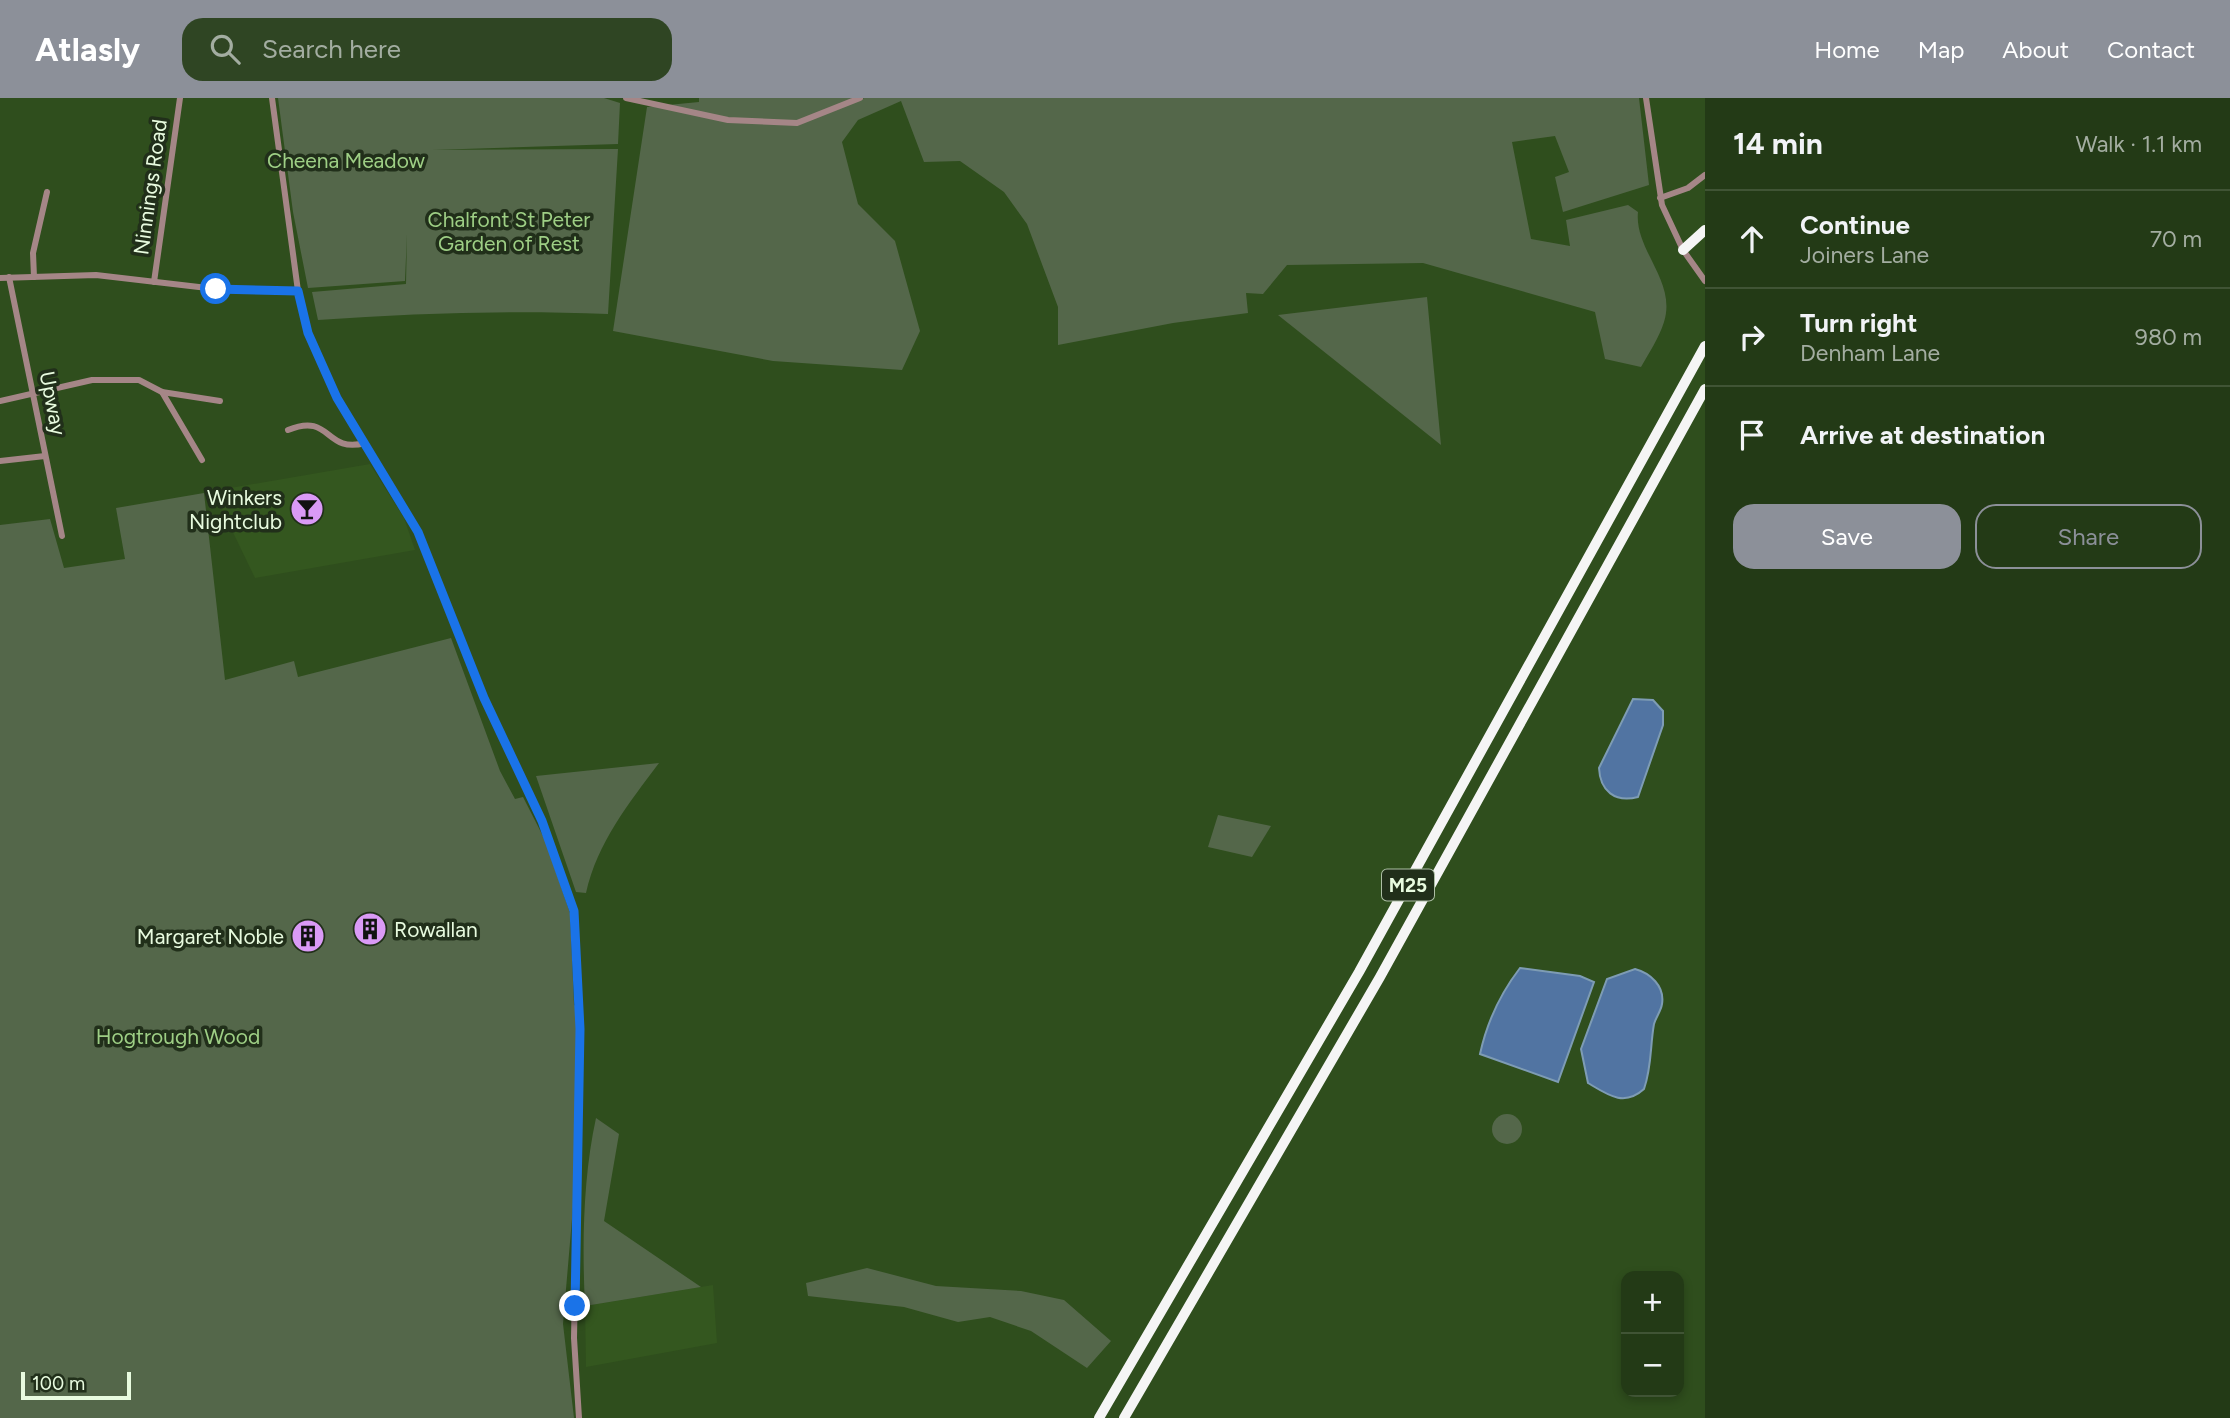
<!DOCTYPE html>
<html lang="en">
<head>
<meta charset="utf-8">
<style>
  :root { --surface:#233a16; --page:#2f4523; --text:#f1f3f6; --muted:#a3ada1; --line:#405435; --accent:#8c9099 }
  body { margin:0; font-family:Figtree,sans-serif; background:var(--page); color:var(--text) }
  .controls { position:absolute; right:21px; bottom:21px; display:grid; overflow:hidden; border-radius:14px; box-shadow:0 4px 10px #0003 }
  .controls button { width:63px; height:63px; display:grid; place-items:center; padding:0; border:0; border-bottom:2px solid var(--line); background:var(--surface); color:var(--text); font:35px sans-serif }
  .scale { position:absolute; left:21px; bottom:18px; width:110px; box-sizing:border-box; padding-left:7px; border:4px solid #e8fbdf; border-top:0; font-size:19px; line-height:24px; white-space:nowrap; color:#e8fbdf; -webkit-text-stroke:5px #212f1a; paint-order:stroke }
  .stop { position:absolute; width:21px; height:21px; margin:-16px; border:5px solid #1a73e8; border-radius:50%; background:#fff }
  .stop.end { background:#1a73e8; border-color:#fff; box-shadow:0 2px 7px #0008 }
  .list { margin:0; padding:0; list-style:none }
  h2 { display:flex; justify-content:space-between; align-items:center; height:91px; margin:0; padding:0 28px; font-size:30px }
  h2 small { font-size:23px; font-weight:400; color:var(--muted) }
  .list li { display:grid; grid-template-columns:46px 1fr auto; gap:21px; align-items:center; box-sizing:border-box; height:98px; padding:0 28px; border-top:2px solid var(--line) }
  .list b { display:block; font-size:26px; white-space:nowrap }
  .list p { margin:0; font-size:23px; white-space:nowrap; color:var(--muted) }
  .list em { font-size:23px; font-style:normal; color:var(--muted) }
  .actions { display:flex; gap:14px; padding:21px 28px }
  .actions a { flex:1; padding:16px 0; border:2px solid var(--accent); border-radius:21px; text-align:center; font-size:24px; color:var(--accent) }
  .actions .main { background:var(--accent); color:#fff }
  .icon { flex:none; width:38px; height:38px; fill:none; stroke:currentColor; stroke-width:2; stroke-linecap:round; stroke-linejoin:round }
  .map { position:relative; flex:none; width:1705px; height:1320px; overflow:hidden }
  header { display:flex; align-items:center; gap:42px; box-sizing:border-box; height:98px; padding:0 35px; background:var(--accent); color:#fff }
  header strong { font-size:33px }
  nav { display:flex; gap:38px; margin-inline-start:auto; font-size:24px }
  .search { width:490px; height:63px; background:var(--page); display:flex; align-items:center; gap:18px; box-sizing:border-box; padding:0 24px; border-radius:21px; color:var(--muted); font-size:26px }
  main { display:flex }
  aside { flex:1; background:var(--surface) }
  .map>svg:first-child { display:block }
</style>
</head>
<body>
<header>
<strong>Atlasly</strong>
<div class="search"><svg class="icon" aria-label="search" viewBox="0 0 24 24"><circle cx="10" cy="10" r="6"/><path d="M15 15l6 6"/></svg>Search here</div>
<nav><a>Home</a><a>Map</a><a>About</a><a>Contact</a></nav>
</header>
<main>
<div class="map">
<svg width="1705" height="1320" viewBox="0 0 1705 1320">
  <rect width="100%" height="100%" fill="#2f4e1d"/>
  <g fill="#34571f">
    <path d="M370,366L404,420L415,452L255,480L213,393Z"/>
    <path d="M713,1187L717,1245L586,1269L585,1208Z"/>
  </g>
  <g fill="#54674a">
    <path d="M278,0H604L620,5L618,46L432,52L618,51L608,216C511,212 414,215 318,222L312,194L406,186L407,136L405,183L308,190L293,114Z"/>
    <path d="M699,0H851L853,5L864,0H1639L1649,87L1563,114L1555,79L1569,74L1555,38L1512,44L1531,141L1570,148L1566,122L1628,107L1638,114C1634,152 1677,183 1664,224C1659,240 1649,255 1641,269L1605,261L1595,214L1423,165L1287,167L1263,196L1246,195L1248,215L1173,225L1058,247V209L1027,126L1004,94L960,63L924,64L901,3L858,22L842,44L858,106L895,143L920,233L902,272L773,263L613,233L647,9L699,4Z"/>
    <path d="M1427,199L1441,347L1278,217Z"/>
    <path d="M204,395L225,582L294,563L298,579L451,540L500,673L515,701L523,699L545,742L570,815L574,907L582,911L583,993L563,1226L574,1320H0V427L50,421L64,470L125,461L116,410Z"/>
    <path d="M659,665C629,705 597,745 586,795L576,794L536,678Z"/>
    <path d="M1218,717L1271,728L1252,759L1208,749Z"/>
    <circle cx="1507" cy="1031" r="15"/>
    <path d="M596,1020L619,1036L604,1123L701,1189L585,1208C582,1147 583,1079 596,1020Z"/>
    <path d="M867,1170L936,1188L1021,1193L1064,1202L1111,1243L1087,1270L1031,1233L990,1219L958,1224L904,1209L808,1198L806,1185Z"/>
  </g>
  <g fill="#5174a2" stroke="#7e9cb4" stroke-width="2">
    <path d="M1633,601L1653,602L1663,613V627L1638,699C1615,705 1600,693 1599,670Z"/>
    <path d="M1520,870L1580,878L1594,884L1558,984L1480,956C1487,924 1500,896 1520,870Z"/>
    <path d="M1635,871C1650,875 1665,888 1662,906C1661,913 1656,919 1654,926C1650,948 1652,968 1644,991C1624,1009 1608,997 1588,985L1581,951L1607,881Z"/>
  </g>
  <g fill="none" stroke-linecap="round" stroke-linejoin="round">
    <g stroke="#a58687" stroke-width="6">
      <path d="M272,0L298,193L308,235L337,300L418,434L484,600L542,723L574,813L580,931L574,1240L579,1320"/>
      <path d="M626,0L728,22L797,25L860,0"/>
      <path d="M1646,0L1662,107L1683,152L1705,183"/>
      <path d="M1660,100L1688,90L1705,77"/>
      <path d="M9,179L62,438"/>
      <path d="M34,179L33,155L47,94"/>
      <path d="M0,180L96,177L216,191L298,193"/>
      <path d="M154,184L180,0"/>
      <path d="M162,294L202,362"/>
      <path d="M0,303L92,282H139L162,294L220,303"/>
      <path d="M288,332C332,314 324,356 365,345"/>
      <path d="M0,363L45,358"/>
    </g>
    <g stroke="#f5f5f5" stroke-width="10">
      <path d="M1683,152L1705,132"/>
      <path d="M1099,1320L1359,874L1705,248"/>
      <path d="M1124,1320L1380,879L1705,291"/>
    </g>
  </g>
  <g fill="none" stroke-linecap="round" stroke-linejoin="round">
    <path stroke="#1a73e8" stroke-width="9" d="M216,191L298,193L308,235L337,300L418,434L484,600L542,723L574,813L580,931L575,1208"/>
  </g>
  <defs>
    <symbol id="bar-disc" viewBox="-11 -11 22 22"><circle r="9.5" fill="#da9af6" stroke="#212f1a"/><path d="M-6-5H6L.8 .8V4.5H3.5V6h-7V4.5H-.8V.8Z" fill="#111"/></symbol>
    <symbol id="building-disc" viewBox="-11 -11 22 22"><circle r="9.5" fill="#da9af6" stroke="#212f1a"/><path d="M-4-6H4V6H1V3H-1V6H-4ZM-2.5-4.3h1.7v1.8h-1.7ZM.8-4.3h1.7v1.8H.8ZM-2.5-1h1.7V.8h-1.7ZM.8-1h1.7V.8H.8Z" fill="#111"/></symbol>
  </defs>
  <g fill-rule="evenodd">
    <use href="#bar-disc" x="288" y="392" width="38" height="38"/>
    <use href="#building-disc" x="351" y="812" width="38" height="38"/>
    <use href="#building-disc" x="289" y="819" width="38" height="38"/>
  </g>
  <g text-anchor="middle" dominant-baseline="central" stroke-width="7" stroke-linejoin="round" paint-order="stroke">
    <rect fill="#212f1a" stroke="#acbea4" stroke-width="2" x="1382" y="771.5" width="52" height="31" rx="5"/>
    <g font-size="19" font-weight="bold" fill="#e8fbdf">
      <text x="1408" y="787">M25</text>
    </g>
    <g font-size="21" fill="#9ecf85" stroke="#212f1a">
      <text x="346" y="62">Cheena Meadow</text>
      <text x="509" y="121">Chalfont St Peter<tspan x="509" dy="24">Garden of Rest</tspan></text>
      <text x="178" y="938">Hogtrough Wood</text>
    </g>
    <g font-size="21" fill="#e8fbdf" stroke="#212f1a">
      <text transform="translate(150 89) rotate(-82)">Ninnings Road</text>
      <text transform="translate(53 305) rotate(79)">Upway</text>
    </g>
    <g font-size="21" fill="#e8fbdf" stroke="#212f1a" text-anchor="end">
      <text x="282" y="399">Winkers<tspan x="282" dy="24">Nightclub</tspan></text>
      <text x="394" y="831" text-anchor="start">Rowallan</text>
      <text x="284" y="838">Margaret Noble</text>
    </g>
  </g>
</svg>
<div class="controls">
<button>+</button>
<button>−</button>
</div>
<div class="scale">100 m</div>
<div class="stop" style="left:216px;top:191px"></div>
<div class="stop end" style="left:575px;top:1208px"></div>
</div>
<aside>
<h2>14 min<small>Walk · 1.1 km</small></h2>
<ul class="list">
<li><svg class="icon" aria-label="ahead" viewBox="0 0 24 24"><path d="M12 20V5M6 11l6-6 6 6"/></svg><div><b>Continue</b><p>Joiners Lane</p></div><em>70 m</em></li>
<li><svg class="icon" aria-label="right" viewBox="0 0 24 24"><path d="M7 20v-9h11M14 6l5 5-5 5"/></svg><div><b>Turn right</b><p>Denham Lane</p></div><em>980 m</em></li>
<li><svg class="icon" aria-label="arrive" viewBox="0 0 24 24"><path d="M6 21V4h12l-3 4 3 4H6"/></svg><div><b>Arrive at destination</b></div></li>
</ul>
<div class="actions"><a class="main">Save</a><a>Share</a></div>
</aside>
</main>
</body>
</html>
